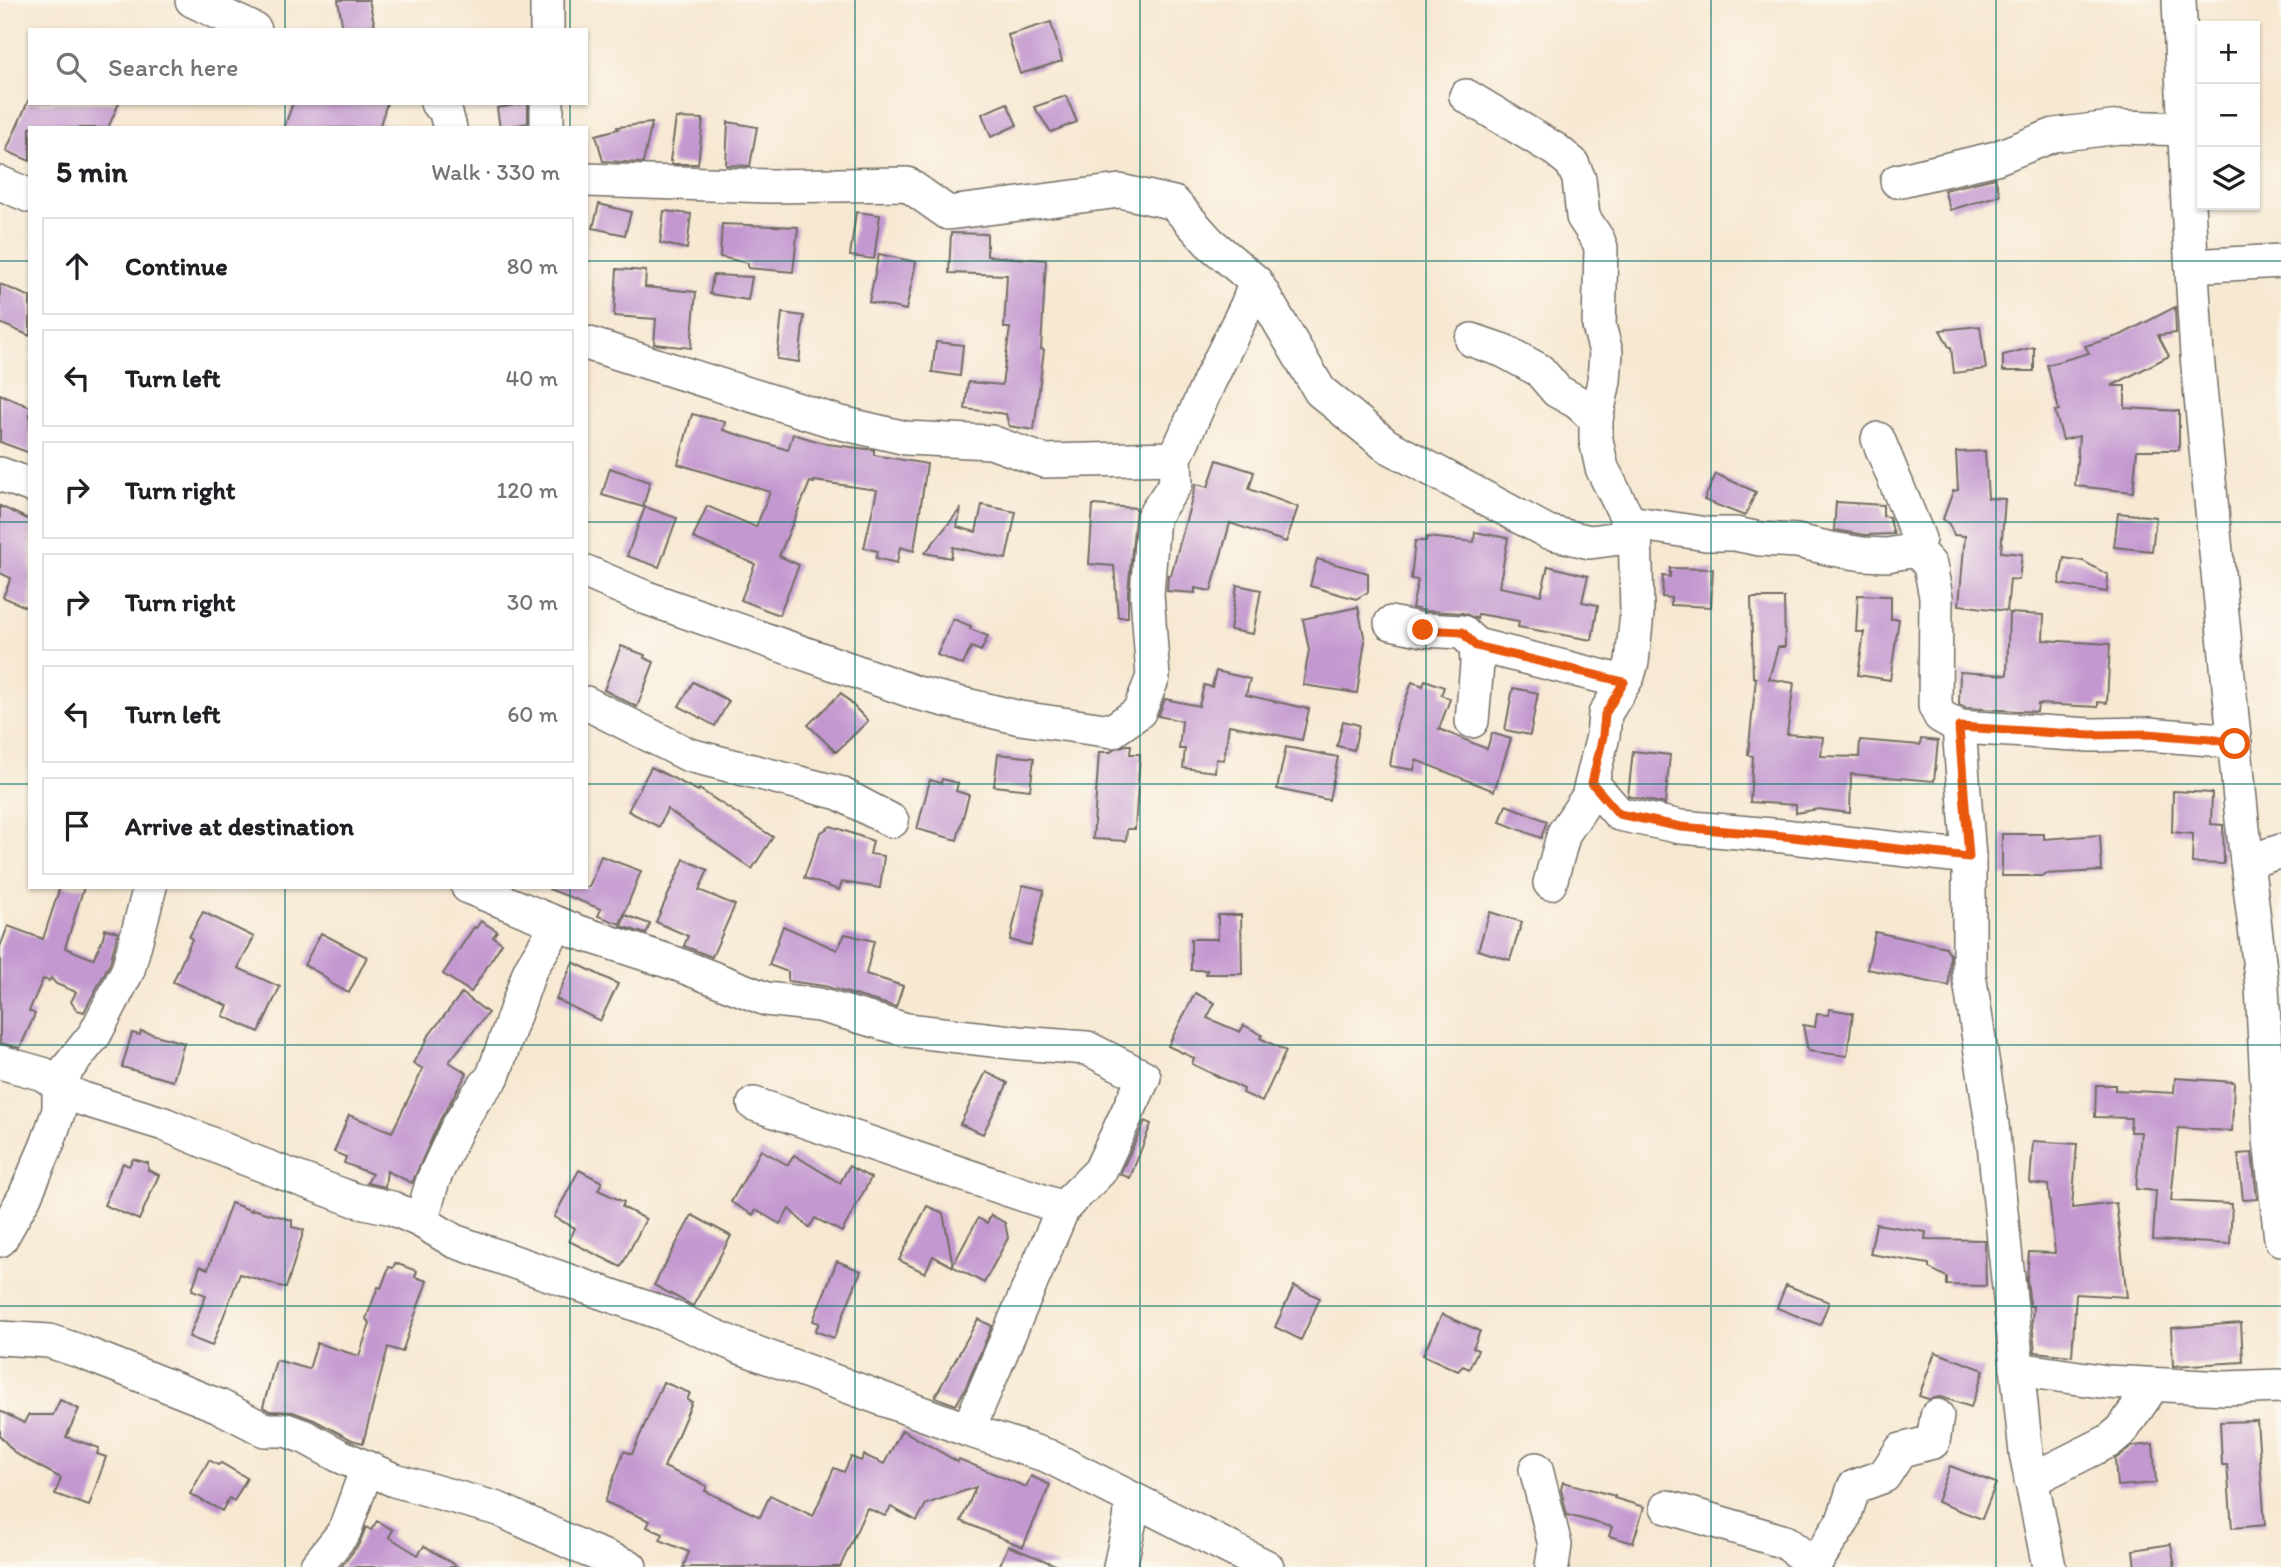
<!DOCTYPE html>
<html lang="en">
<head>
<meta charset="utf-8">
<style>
  :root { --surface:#fff; --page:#f6f6f6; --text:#202124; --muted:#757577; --line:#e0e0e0 }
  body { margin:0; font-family:Itim,sans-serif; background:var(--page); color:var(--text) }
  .controls { position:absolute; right:21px; top:21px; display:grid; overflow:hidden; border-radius:0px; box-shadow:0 2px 5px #0004 }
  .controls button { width:63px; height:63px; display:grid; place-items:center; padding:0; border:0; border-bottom:2px solid var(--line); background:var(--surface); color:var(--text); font:35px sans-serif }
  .stop { position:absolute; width:21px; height:21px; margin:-16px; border:5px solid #ea580c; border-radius:50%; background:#fff }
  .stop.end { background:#ea580c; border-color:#fff; box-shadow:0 2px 7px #0008 }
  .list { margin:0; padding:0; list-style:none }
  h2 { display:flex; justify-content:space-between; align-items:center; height:91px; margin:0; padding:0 28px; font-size:30px }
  h2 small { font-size:23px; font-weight:400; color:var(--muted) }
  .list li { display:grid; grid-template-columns:46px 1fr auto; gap:21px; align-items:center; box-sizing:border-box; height:98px; margin:0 14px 14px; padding:0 14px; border:2px solid var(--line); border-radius:0px }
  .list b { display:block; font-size:26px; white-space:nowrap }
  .list em { font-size:23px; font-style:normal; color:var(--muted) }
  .icon { flex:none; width:38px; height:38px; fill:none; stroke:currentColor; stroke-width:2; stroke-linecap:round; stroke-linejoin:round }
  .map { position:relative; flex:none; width:2281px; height:1567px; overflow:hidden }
  .search { position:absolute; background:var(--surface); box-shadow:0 2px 5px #0004; left:28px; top:28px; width:560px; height:77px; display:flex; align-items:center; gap:18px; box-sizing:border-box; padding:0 24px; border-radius:0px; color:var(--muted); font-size:26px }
  .panel { position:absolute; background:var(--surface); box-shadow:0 2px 5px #0004; left:28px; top:126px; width:560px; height:763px; border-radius:0px }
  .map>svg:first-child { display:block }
</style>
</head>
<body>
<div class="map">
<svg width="2281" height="1567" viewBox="0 0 2281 1567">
  <rect width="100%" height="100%" fill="#fbf7ec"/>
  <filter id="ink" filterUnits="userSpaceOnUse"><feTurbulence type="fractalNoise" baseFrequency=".0143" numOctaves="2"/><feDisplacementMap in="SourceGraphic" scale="14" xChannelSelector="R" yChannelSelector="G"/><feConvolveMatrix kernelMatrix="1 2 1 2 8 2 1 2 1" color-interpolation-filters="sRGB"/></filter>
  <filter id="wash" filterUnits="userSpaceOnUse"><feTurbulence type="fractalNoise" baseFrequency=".00686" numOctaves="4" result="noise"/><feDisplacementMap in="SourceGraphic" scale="28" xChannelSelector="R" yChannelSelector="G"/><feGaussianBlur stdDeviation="1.57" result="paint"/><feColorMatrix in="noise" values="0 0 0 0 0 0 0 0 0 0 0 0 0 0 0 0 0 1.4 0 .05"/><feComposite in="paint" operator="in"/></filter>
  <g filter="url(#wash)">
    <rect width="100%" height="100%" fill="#f7e8d2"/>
    <g id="blocks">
      <g fill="#c398d0">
        <path d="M338,0H369L375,27L343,30Z"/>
        <path d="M1051,22L1062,61L1020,74L1008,35Z"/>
        <path d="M1066,96L1077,122L1051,132L1034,107Z"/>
        <path d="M30,97V103H119L108,128H30V161L6,151Z"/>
        <path d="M293,103H387L379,128H284Z"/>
        <path d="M528,103V123L500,128L497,108Z"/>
        <path d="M1007,103L1017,125L991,137L982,114Z"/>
        <path d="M676,118L703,119L698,164H672V161H670Z"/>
        <path d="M728,122L757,127L750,166L726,165Z"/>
        <path d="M652,123L643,163L603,161L596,135L618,129L617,127Z"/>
        <path d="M1995,178L2000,195L1950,210L1944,190Z"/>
        <path d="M599,204L631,212L625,235L593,228Z"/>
        <path d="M664,211L691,214L687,249L660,243Z"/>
        <path d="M856,212L880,215L874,259L850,256Z"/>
        <path d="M722,224L798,227L793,272L748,268V263L720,257Z"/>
        <path d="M951,233L987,234V256L1046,260L1041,349L1044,350L1034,430L1009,426L1006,414L965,409L968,382L1002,385L1010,328H1004L1007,275L949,273Z"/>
        <path d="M879,254L916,262L906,310L869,302Z"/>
        <path d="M617,269L646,271L645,287L696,292L691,348L654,344L656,319L614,316Z"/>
        <path d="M713,275L752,277L748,300L710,294Z"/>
        <path d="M0,284L30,297V336L0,323Z"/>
        <path d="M2175,307L2176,333L2158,335L2169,356L2111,386H2125V408L2179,411V450H2137L2133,492L2075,486L2079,436L2063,440L2055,411L2059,410L2047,365L2089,353L2085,346L2121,335Z"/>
        <path d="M782,313L804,316L799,362L777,359Z"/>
        <path d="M1980,326L1986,369L1954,373L1951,347H1949L1940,330Z"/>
        <path d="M936,342L963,345L960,376L932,372Z"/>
        <path d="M2034,347V371H2003V355Z"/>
        <path d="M0,394L30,407V453L0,442Z"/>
        <path d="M692,414L725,422L723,430L788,450L793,434L827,444L874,450V455L927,464L914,551L900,547L897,563L876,558L878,551L864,548L877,490L814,481V483L810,482L779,556L799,565L779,615L741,600L755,564L693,538L707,506L756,527L770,492L678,464Z"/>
        <path d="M1985,451L1988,498L2005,499L2001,552L2022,554L2019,580L2010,579L2007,611L1959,605L1965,536L1954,535L1949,524L1943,519L1953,491L1958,490L1956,452Z"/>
        <path d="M1217,460L1254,472L1249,489L1298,507L1286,542L1230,523L1211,591L1195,588V593L1167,591L1168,575H1171L1196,484L1208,487Z"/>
        <path d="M610,468L650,482L643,507L602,495Z"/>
        <path d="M1716,474L1756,492L1745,516L1704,500Z"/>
        <path d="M1836,502L1883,505V516L1889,517L1894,534L1865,535L1834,530Z"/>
        <path d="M982,505L1016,512L1006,559L953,547L951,558L925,553L961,508L957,527L976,532Z"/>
        <path d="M1093,505L1136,508L1128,592V617H1118L1114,566L1089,564Z"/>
        <path d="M0,506L30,520V609L3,597L11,578L0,573Z"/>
        <path d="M645,507L677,518L659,567L627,556Z"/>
        <path d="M2118,513L2156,517L2152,551L2114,547Z"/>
        <path d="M1475,532L1508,538L1499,587L1541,595L1548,566L1588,576L1582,602L1598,605L1592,640L1518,627L1519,621L1478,614L1477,619L1463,613L1426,611L1412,608L1418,580L1411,579L1415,541H1426L1427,537L1474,542Z"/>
        <path d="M2064,558L2083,561L2108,575L2107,592L2059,584Z"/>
        <path d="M1317,559L1368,573V592L1356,599L1310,586Z"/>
        <path d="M1670,568L1713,569L1711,607L1671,605V598L1662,597L1663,576L1670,577Z"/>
        <path d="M1237,585L1261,590L1253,634L1230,630Z"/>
        <path d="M1858,595L1891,596V619H1899L1890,680L1858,675L1864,632H1856Z"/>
        <path d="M1751,598H1784L1785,647H1778L1769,679L1794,683L1787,734L1823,737L1821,756L1859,757L1860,740L1920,745L1921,739L1938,741L1934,781L1851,774L1850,813L1818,809L1796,813V805L1750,802L1753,756L1748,755L1756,678L1753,677Z"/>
        <path d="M1358,607L1365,641L1357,693L1303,685L1309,650L1303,619Z"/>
        <path d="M2009,613L2044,615L2043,640L2110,644L2107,703L2098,702V707L2038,704L2037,712L1965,708L1959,705L1960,672L2007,675Z"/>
        <path d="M953,619L971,626L970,629L988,636L981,651L971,647L963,665L937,655Z"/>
        <path d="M621,646L645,655L644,658L654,662L637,707L604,690Z"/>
        <path d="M1216,671L1250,679L1246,695L1309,709L1302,740L1229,725L1224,760L1216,759L1215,772L1183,768L1185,749H1179L1182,721L1158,716L1165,699L1199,706L1204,685L1212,687Z"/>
        <path d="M1425,680L1444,687L1441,695L1450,699L1439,729L1487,749L1492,733L1511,739L1494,791L1416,760L1414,770L1390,766L1397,723L1412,682L1423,686Z"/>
        <path d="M693,682L729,701L715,726L679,706Z"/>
        <path d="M1513,688L1538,693L1530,735L1505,730Z"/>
        <path d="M841,693L868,721L836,752L808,725Z"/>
        <path d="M1343,721L1359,725L1354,750L1337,746Z"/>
        <path d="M1126,745H1131L1130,754H1140L1135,829H1127L1126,841L1093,839L1099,752H1111L1113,749Z"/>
        <path d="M1286,747L1338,757L1329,800L1277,789Z"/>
        <path d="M1633,751L1670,755L1665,804L1628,796Z"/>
        <path d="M998,754L1034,758L1030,790L994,786Z"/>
        <path d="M651,767L698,791L699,789L773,837L752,869L667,809L659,827L628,811Z"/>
        <path d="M942,779L958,783L956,791L969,795L957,840L917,829L930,780L941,783Z"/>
        <path d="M2173,791L2212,793L2211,824L2223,825L2224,864L2192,863L2193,834L2172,832Z"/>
        <path d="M1506,805L1547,821L1541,838L1500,822Z"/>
        <path d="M831,826L873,841L870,854L884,856L880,888L842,882L839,890L804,878L820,833Z"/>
        <path d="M2002,834H2044V839L2100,835L2102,871L2044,874V876H2002Z"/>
        <path d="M601,856L641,871L620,924L598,916L601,909L549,889V887H589Z"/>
        <path d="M684,859L708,870L699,890L735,905L712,957L684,946L688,936L656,922Z"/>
        <path d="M1023,885L1044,890L1031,945L1010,940Z"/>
        <path d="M60,887H84L65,948L93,959L102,941L105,929L118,932L110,963L84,1012L77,1010L71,1002L76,992L56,984L51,978L49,981L43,979L29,1011L35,1014L20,1048L0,1043V947L8,926L43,939Z"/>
        <path d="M203,912L254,937L238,968L280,987L259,1032L223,1016L228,1006L173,982L192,939L189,937Z"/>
        <path d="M1490,912L1522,922L1510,960L1478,950Z"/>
        <path d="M625,915L650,924L646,934L621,926Z"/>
        <path d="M1218,915H1241L1242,974H1205L1207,970H1191V939H1218Z"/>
        <path d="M481,921L497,931L493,937L502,943L471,992L443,974L474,927L476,928Z"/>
        <path d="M783,926L837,950L845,934L874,941L866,974L903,986L896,1007L824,986L788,981V972L769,965Z"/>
        <path d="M1875,932L1946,947L1950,955L1949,986L1867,969Z"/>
        <path d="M321,933L367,957L349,993L330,983L323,975L304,965Z"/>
        <path d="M573,962L618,984L600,1021L556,999Z"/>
        <path d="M462,993L488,1013L449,1062L467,1073L440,1120L412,1183L387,1171L385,1187L367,1183L372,1174L344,1163L346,1157L334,1152L349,1115L392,1132L423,1069L413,1063L427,1040L426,1039Z"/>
        <path d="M1195,993L1215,1003L1207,1018L1240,1032L1244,1025L1262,1035L1260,1038L1286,1051L1262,1102L1243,1093L1244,1089L1192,1064L1194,1058L1168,1046Z"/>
        <path d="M1830,1009L1853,1013L1847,1056L1808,1051L1803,1025L1815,1027L1817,1014L1828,1015Z"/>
        <path d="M141,1031L184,1043L173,1081L122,1067L132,1033L140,1035Z"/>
        <path d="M986,1072L1008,1083L983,1134L960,1124Z"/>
        <path d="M2175,1078L2234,1082L2232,1131L2178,1128L2171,1201L2232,1204L2230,1244L2153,1240L2156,1191L2136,1189L2141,1132H2130L2131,1118L2095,1117L2096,1085H2115V1090L2174,1093Z"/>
        <path d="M1145,1121L1151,1124L1130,1178L1120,1174Z"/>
        <path d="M2033,1141L2077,1144L2072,1208L2116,1203L2127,1297L2076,1294L2072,1356L2035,1352L2032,1322L2033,1306H2030L2027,1279L2029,1252L2055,1253L2048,1185L2030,1183Z"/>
        <path d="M761,1150L788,1165L794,1155L840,1183L849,1166L871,1178L842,1232L815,1218L809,1228L789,1209L780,1224L756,1210L753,1215L731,1202Z"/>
        <path d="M2252,1153L2257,1199L2243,1200L2238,1154Z"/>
        <path d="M133,1159L148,1163V1170L159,1175L139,1220L104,1205L123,1163L129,1166Z"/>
        <path d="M579,1170L602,1182L598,1190L624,1202L622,1207L646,1219L621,1267L569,1241L575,1228L554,1217Z"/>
        <path d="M231,1203L252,1211V1209L292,1220V1227L304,1230L286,1288L240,1274L212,1346L189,1337L206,1295L192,1290L200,1266L208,1269Z"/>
        <path d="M927,1206L943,1213L953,1265L978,1218L987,1223L991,1215L1005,1223L1008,1238L984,1283L933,1256L925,1273L899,1260Z"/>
        <path d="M692,1215L731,1236L693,1306L654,1285Z"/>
        <path d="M1876,1224L1926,1232L1925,1239L1985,1240L1986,1286L1947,1285V1277L1929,1268V1264L1870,1254Z"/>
        <path d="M837,1261L861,1271L834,1338L815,1331L819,1323L813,1321Z"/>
        <path d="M395,1263L417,1271L415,1277L427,1281L402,1352L388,1347L363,1443L352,1440L314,1420L293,1412L270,1411L263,1407L276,1360L309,1369L317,1343L359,1356L370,1323L366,1319L378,1287L381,1288L389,1267L393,1268Z"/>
        <path d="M1786,1285L1829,1302L1820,1325L1777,1308Z"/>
        <path d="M1294,1286L1320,1298L1301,1340L1275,1327Z"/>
        <path d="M1442,1314L1480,1331L1473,1348L1478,1350L1469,1369L1463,1366L1458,1371L1423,1355Z"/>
        <path d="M978,1319L992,1326L965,1389L956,1405L935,1397Z"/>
        <path d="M2241,1323L2243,1362L2173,1366L2171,1328Z"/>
        <path d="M1935,1352L1984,1370L1971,1407L1941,1397L1928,1399L1919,1396Z"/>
        <path d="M663,1382L690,1393L687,1400L692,1402L664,1467L707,1486L705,1491L760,1517L770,1495L813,1516L834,1468L844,1472L851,1457L861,1461L864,1455L884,1464L902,1430L958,1462L959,1459L1026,1487L1031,1476L1050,1485L1023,1547L961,1521L976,1487L926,1504L917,1521L891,1507L885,1516L867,1508L840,1567H683L689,1552L660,1540L663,1534L647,1527L650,1521L605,1502L624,1451L632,1454Z"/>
        <path d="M60,1400L79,1409L66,1437L99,1448L97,1454L106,1457L89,1506L55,1494L61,1478L16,1454L0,1436V1411L24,1423L28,1415H53Z"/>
        <path d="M2257,1421L2265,1525L2232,1528L2227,1465H2222L2220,1422Z"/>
        <path d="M2153,1444L2156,1483L2117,1486L2115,1459L2133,1446Z"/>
        <path d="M209,1460L218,1465L221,1463L247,1478L234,1501L229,1498L222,1511L190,1494Z"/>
        <path d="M1950,1466L1996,1483L1982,1519L1937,1502Z"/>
        <path d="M1563,1482L1615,1496L1614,1498L1644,1507L1633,1543L1609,1536L1612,1527L1567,1515L1561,1489Z"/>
        <path d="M377,1521L393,1530L389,1537L418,1555L424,1546L458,1567H341L359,1544L366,1527L371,1530Z"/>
        <path d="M2171,1544L2175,1567H2135L2133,1550Z"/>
        <path d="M1008,1546L1058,1566V1567H999Z"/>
      </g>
    </g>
  </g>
  <g filter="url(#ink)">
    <use href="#blocks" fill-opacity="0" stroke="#726d65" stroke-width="2"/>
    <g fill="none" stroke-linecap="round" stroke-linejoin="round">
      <defs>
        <g id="minor">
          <path d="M192,0L255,30"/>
          <path d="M547,0V30"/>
          <path d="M2179,0L2188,205L2197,356L2242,820L2262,986L2270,1140L2281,1239"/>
          <path d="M1466,96L1556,150L1572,163L1579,179L1583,217L1598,240L1601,248L1599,326L1606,352L1604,381L1596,419V440L1602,468L1629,522L1706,534H1735L1760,539L1797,541L1832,549L1863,554L1887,555L1916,550L1930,565L1936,597L1935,706L1940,716L1959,727L2091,735L2148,734L2211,739L2235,744"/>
          <path d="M437,103L444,106L450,128"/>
          <path d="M547,103V128"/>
          <path d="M586,180L770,186L907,184L948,213L1120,191L1174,203L1209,242L1256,282L1247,305L1210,380L1175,458L1176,483L1153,517L1147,594L1153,677L1139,712L1112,731L1020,718L917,693L644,597L586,572"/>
          <path d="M1897,181L1996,158L2054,135L2120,127L2185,129"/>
          <path d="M0,183L30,196"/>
          <path d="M2192,266L2281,261"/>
          <path d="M1256,282L1320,391L1386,445L1548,532L1590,542L1635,536"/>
          <path d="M1472,340L1504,351L1539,370L1557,391L1577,402L1596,419"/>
          <path d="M586,343L837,422L906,438L991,442L1044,461L1175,458"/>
          <path d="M1878,439L1919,539L1916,544V550"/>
          <path d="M0,474L30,485"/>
          <path d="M1391,623L1423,630L1462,632L1476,645L1477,664L1472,721"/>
          <path d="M1476,645L1624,682"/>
          <path d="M586,703L689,755L839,793L892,821"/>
          <path d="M1959,727L1969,857V974L1992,1124L2026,1453L2049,1567"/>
          <path d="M1592,783L1619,814L1681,827L1783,836L1969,857"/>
          <path d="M2247,862L2281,851"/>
          <path d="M1550,883L1564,833L1588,797L1603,736L1605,714L1628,676L1632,662L1637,613L1635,523"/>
          <path d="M468,887L578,932L677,964L766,999L819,1005L907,1030L1019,1043L1087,1048L1144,1077L1100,1171L1063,1208"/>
          <path d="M0,1062L43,1074L71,1094L83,1099L164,1124L244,1158L355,1200L392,1208L421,1221L454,1241L664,1314L740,1347L968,1430L1048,1456L1267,1567"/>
          <path d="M754,1104L1063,1208L968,1430"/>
          <path d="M421,1221L433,1180L457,1128L476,1097L493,1076L530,970L558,924"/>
          <path d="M0,1240L25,1196L47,1145L59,1110V1086L67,1069L95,1034L128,970L150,887"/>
          <path d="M0,1338L49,1341L79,1351L219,1406L265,1430H286L305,1437L338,1455L394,1480L498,1509L587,1550L630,1567"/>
          <path d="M2017,1369L2107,1382L2225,1388L2281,1386"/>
          <path d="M1536,1469L1555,1545L1552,1567"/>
          <path d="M2031,1480L2109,1441L2122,1430L2153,1385"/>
          <path d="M1667,1507L1785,1542L1814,1565L1813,1567"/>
          <path d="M1814,1565L1843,1521L1854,1487L1884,1476L1901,1450L1933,1442L1937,1416"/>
          <path d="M316,1567L344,1532L367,1468"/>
          <path d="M1120,1567L1130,1520L1132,1499"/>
        </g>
      </defs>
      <use href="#minor" stroke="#726d65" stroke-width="36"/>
      <use href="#minor" stroke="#fff" stroke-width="33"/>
    </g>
  </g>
  <g fill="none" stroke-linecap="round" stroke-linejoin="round" filter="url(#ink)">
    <path stroke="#ea580c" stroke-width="9" d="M1423,630L1462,632L1476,646L1624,682L1605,714L1603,736L1592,783L1619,814L1681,827L1783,836L1969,857L1959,727L2091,735L2148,734L2211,739L2235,744"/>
  </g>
  <path fill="none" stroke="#0f766e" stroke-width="2" stroke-opacity="0.55" d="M285,0V30M570,0V30M855,0V1567M1140,0V1567M1426,0V1567M1711,0V1567M1996,0V1567M285,103V128M570,103V128M0,261H30M586,261H2281M0,522H30M586,522H2281M0,784H30M586,784H2281M285,887V1567M570,887V1567M0,1045H2281M0,1306H2281"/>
</svg>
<div class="controls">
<button>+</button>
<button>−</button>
<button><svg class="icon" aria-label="layers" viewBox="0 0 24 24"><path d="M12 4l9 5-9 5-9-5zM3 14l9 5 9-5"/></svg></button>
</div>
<div class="stop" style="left:2235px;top:744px"></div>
<div class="stop end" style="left:1423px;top:630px"></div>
<div class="search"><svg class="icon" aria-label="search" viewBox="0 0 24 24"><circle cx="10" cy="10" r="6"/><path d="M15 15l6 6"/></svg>Search here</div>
<section class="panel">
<h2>5 min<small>Walk · 330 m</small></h2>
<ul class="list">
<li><svg class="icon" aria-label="ahead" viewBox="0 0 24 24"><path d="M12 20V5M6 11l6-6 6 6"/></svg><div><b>Continue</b></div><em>80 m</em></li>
<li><svg class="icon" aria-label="left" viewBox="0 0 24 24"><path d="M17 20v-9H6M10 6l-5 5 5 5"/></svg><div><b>Turn left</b></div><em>40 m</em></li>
<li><svg class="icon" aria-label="right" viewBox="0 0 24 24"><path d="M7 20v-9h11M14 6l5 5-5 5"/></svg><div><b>Turn right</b></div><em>120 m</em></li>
<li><svg class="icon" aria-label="right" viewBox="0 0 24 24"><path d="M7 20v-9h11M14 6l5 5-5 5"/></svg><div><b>Turn right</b></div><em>30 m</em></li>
<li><svg class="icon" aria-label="left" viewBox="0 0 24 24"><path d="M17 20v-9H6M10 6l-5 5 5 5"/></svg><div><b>Turn left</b></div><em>60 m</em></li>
<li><svg class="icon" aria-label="arrive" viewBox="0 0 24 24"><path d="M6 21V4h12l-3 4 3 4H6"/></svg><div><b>Arrive at destination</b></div></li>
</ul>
</section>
</div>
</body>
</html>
